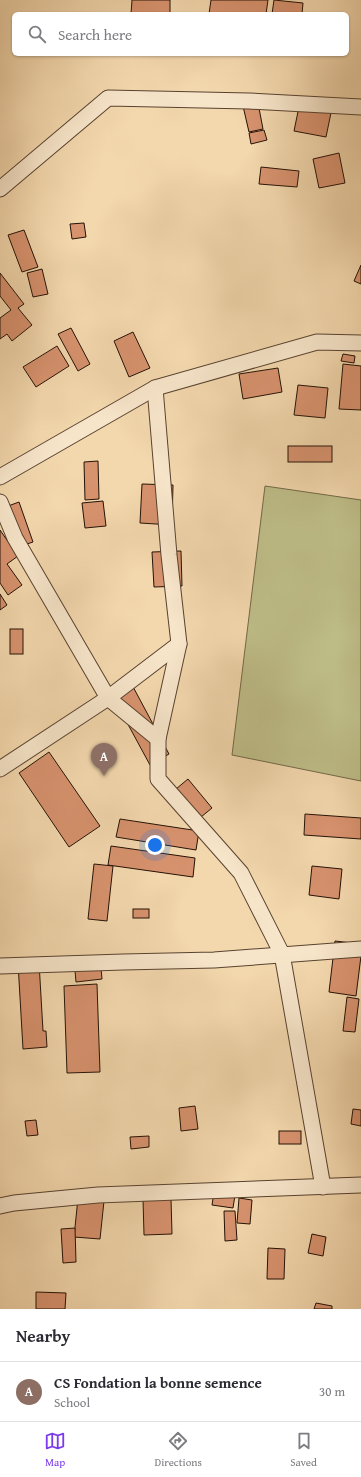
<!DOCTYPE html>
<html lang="en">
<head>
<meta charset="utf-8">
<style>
  :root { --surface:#fff; --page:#f2f2f3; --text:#2b2b33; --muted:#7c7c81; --line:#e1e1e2; --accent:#7c3aed }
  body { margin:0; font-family:"Gentium Book Plus",serif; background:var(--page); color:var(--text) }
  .you { position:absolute; left:155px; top:845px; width:14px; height:14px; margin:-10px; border:3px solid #fff; border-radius:50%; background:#1a73e8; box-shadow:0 0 0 6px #1a73e833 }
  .badge { display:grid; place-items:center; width:26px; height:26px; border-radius:50%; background:var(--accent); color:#fff; font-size:13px; font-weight:700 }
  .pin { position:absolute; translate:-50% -33px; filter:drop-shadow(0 1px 2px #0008) }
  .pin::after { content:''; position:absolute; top:21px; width:14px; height:12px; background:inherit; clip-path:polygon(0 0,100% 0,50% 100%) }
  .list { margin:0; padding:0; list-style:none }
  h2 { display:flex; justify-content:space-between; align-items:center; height:52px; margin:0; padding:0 16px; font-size:17px }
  h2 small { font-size:13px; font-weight:400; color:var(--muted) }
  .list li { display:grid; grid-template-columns:26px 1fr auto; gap:12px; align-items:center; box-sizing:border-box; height:60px; padding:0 16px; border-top:1px solid var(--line) }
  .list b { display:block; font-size:15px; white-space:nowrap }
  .list p { margin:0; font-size:13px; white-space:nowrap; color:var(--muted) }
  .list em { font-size:13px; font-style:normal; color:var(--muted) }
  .icon { flex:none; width:22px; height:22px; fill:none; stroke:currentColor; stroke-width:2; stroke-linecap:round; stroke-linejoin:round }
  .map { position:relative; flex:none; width:361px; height:1309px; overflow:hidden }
  .search { position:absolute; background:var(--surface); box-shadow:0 1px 3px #0004; left:12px; right:12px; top:12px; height:44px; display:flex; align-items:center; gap:10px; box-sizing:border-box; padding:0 14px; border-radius:6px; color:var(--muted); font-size:15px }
  .sheet { height:112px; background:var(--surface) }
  nav { display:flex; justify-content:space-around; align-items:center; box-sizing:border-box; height:56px; border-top:1px solid var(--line); background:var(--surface); font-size:11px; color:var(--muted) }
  nav a { display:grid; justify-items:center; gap:2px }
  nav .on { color:var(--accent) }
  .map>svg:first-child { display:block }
</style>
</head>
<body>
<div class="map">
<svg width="361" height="1309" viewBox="0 0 361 1309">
  <rect width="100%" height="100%" fill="#f3d7ad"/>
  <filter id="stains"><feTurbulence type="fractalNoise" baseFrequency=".005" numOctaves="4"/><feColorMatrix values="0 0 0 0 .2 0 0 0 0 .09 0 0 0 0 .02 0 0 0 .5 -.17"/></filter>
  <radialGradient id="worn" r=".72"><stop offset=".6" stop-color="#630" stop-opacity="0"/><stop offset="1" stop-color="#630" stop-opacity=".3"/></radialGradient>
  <path fill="#bebd88" stroke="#716847" d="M265,486L361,500V781L232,755Z"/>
  <g fill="#d7926e" stroke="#241206">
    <path d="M132,0H170V14H131Z"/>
    <path d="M211,0H268L266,14H209Z"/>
    <path d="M274,0L303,3L302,14H272Z"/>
    <path d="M300,102L332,108L326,137L294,131Z"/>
    <path d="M258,103L263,129L249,132L243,106Z"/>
    <path d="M264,130L267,140L251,144L249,133Z"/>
    <path d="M339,153L345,183L319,188L313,159Z"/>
    <path d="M261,167L299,171L297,187L259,184Z"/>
    <path d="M84,223L86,237L72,239L70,224Z"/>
    <path d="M24,230L38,267L22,272L8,235Z"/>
    <path d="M361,265V284L354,281Z"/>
    <path d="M42,269L48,294L33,297L27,273Z"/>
    <path d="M0,273L24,304L18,308L32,325L12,341L7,334L0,339V318L11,310L0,296Z"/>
    <path d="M71,328L90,364L78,371L58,334Z"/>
    <path d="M133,332L150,368L129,377L114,341Z"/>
    <path d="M57,346L69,366L36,387L23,367Z"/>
    <path d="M343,354L355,356L354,363L341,361Z"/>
    <path d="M343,364L361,366V410L339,409Z"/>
    <path d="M278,368L282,392L243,399L239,374Z"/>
    <path d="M298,385L328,388L325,418L294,415Z"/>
    <rect x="288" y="446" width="44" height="16"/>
    <path d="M98,461L99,499L85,500L84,462Z"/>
    <path d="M142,484L173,485L172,525L140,523Z"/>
    <path d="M103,501L106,526L85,528L82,503Z"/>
    <path d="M19,502L33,542L15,548L0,509Z"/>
    <path d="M0,530L18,556L7,564L22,585L8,595L0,583Z"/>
    <path d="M181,551L182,586L154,587L152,552Z"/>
    <path d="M0,594L7,605L0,610Z"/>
    <rect x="10" y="629" width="13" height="25"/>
    <path d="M131,683L169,754L150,765L111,693Z"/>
    <path d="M49,752L100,826L69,847L19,773Z"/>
    <path d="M188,779L212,808L201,817L176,789Z"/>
    <path d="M305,814L361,818V839L304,835Z"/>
    <path d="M120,819L199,831L196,850L116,837Z"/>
    <path d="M111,846L195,858L193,877L108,865Z"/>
    <path d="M94,864L113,866L107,921L88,919Z"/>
    <path d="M312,866L342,869L339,899L309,895Z"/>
    <rect x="133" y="909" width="16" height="9"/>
    <path d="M335,941L361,944V956L356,996L329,992Z"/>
    <path d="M100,957L102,979L76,982L74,959Z"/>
    <path d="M39,962L43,1031H46L47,1047L23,1049L18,963Z"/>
    <path d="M97,984L100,1072L67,1073L64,986Z"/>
    <path d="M347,997L359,999L355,1032L343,1031Z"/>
    <path d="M195,1106L198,1129L181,1131L179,1108Z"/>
    <path d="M353,1109L361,1110V1126L351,1124Z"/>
    <path d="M36,1120L38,1135L27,1136L25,1121Z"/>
    <rect x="279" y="1131" width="22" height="13"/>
    <path d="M149,1136V1147L131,1149L130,1137Z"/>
    <path d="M214,1192L235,1195L233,1208L212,1205Z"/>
    <path d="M78,1198L104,1201L100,1239L74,1237Z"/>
    <path d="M239,1198L252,1200L250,1224L237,1223Z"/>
    <path d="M143,1199H171L172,1234L144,1235Z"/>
    <path d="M224,1211H235L237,1240L225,1241Z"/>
    <path d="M75,1228L76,1262L63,1263L61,1229Z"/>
    <path d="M312,1234L326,1237L323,1256L308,1253Z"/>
    <path d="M268,1248L285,1249L284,1279H267Z"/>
    <path d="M36,1292L66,1293L65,1309H36Z"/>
    <path d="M316,1303L332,1306V1309H314Z"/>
  </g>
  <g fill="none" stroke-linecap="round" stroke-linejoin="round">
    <defs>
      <g id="street">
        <path d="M0,189L108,98L249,101L361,107"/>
        <path d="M155,388L169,555L179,644L158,739V779L241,873L282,954L323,1187"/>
        <path d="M0,477L155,388L317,342L361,343"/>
        <path d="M0,502L15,538L108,698L158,739"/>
        <path d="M0,769L108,698L179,644"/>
        <path d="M0,966L123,962L214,960L361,949"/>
        <path d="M0,1206L14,1203L98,1195L361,1185"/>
      </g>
    </defs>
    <use href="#street" stroke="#584330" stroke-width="17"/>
    <use href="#street" stroke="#f7e5ca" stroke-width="15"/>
  </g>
  <rect width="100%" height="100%" filter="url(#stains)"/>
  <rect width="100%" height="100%" fill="url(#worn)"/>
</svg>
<div class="you"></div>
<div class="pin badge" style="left:104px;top:776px;background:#8d6e63">A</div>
<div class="search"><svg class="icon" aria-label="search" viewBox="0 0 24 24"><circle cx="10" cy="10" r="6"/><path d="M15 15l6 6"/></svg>Search here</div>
</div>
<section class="sheet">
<h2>Nearby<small></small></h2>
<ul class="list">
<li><span class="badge" style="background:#8d6e63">A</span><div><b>CS Fondation la bonne semence</b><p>School</p></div><em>30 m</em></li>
</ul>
</section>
<nav>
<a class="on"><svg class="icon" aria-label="map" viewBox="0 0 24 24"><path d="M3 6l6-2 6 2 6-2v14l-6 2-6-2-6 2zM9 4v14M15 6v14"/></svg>Map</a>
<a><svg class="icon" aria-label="directions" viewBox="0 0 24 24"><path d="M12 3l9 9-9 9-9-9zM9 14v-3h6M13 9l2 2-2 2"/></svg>Directions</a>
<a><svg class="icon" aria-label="saved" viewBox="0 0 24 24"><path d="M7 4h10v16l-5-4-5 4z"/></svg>Saved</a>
</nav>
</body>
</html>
